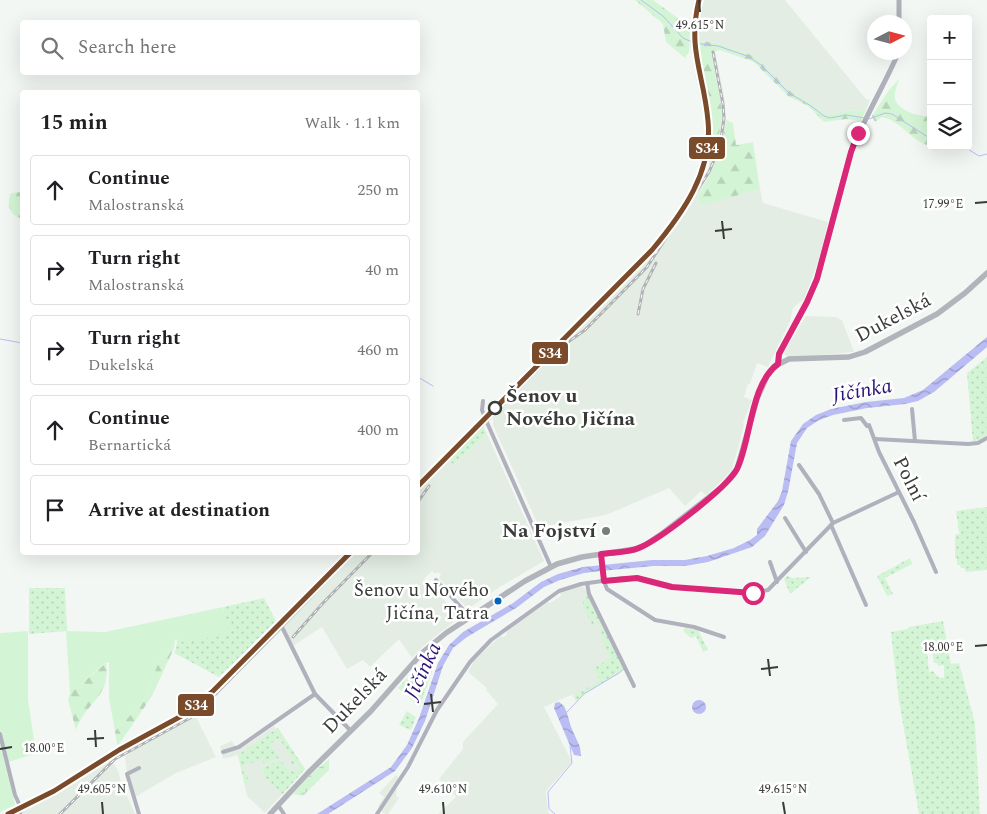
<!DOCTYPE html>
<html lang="en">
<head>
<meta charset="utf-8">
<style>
  :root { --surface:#fff; --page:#f6f6f6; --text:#202124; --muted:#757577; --line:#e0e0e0 }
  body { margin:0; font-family:Spectral,serif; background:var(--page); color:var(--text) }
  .controls { position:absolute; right:15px; top:15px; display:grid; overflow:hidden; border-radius:5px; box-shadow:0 5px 20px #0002 }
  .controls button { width:45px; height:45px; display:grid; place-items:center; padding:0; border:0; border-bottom:1px solid var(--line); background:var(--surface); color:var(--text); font:25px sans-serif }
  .compass { position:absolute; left:867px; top:15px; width:45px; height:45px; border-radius:50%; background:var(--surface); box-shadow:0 5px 20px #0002; rotate:84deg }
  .stop { position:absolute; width:15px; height:15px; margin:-11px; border:4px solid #db2777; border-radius:50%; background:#fff }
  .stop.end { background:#db2777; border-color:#fff; box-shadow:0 1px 5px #0008 }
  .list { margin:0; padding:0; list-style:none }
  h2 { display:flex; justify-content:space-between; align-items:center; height:65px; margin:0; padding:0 20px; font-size:21px }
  h2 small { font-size:16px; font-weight:400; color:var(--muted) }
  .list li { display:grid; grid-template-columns:32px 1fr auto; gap:15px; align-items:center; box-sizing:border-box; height:70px; margin:0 10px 10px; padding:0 10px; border:1px solid var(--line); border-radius:5px }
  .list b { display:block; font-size:19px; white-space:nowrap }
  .list p { margin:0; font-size:16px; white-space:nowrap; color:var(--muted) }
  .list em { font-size:16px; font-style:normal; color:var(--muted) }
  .icon { flex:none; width:28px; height:28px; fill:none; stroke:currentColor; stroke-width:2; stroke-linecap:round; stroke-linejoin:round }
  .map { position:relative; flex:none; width:987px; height:814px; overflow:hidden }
  .search { position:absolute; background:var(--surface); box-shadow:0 5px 20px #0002; left:20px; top:20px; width:400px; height:55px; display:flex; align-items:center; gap:12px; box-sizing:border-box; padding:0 18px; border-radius:5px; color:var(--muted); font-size:19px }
  .panel { position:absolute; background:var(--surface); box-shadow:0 5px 20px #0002; left:20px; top:90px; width:400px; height:465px; border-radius:5px }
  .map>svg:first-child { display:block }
</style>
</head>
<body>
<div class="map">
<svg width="987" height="814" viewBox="0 0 987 814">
  <defs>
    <pattern id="grass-dots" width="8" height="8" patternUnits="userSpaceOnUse" patternTransform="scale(1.25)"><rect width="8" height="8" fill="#d4f5d5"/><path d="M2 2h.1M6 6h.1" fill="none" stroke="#b7d3b8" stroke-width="1.8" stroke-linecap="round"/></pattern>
    <pattern id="forest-firs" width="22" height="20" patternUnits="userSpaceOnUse" patternTransform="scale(1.25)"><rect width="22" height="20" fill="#d4f5d5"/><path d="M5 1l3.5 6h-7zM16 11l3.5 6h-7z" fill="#b7d3b8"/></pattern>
    <pattern id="wetland-marsh" width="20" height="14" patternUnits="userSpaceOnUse" patternTransform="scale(1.25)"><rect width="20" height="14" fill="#d4f5d5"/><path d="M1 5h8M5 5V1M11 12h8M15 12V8" fill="none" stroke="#b7d3b8"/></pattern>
    <pattern id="water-waves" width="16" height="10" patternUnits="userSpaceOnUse" patternTransform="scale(1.25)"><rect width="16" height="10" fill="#babcf4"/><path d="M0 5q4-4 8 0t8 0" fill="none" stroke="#989ac7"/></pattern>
  </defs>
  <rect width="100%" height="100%" fill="#f3f7f3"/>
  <g fill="#e3ede3">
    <path d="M696,0H703L696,28V47L710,118L712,132L711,149L705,176L710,166L721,108L711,52L715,51L724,96L726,120L722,144L714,167L698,196L702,204L760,189L763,203L828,222L819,259L804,299L793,308L790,321L768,367L757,363L750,384H748L744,397L752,400L743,423L744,424L741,437L732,469L721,482L706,495L701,491L685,506L669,488L606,515L539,527L493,425V418L461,448L454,464L487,434L544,561L495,590L468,609L439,578L441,575L438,572L436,574L432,571L424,579L460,617L423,646L412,658L399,639L370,667L363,660L347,669L322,627L293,646L285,629H283L195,715L216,757L176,773L135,797L127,774L125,756L131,752L124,751L110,759L118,770L121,782L135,814H22L23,810L15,814H2L52,788L106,754L174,717L192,706L210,690L347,553L418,552V482L650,248L673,218L694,185L703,157L705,141L704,119L690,47V27Z"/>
    <path d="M704,0H785L866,99L870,100L866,110L846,111L826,115L808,101L791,92L762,62L751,55L718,43L698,41L699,18Z"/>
    <path d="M806,316L835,317L842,320L854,352L811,356L787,357L784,353L787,347Z"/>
    <path d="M581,586L585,588L614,648L612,658L601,681L573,696L571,695L544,707L572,762L546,791L548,812L550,814H438L456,797L439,779L463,749V742L498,704L486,690L487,688L468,672L474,661L500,636L503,637L506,636L507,630L547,601L550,603L561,596L560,593Z"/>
    <path d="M274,726L276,729L278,728L305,769L265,813L247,796L238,755L223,759L220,746L232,741L237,750H239Z"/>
    <path d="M396,775L398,777L396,796L399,798L388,814H386L383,813L378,806L384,797L379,793Z"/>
  </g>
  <g fill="url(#grass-dots)" fill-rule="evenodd">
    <path d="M987,357V435L982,439L973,442L967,373Z"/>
    <path d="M483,426L487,434L454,464L450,462L461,448Z"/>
    <path d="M987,507V570L966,572L964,568H961L960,565H957V558H955V535L961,533L959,532L956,511Z"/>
    <path d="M910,558L912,564L885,578L893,594L887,596L877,576Z"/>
    <path d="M787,576L793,578L811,577L790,594L784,579Z"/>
    <path d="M29,588H65L67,631L29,634Z"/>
    <path d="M588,595L624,668L619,673L584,694L576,701L573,696L600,681L594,668L611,658L606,651L600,627L602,626L601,624L599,625L596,619L593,621L596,627L592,625L583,606V599Z"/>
    <path d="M264,598L276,621L219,677L174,653L176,649L177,639L229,633L223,607Z"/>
    <path d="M943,621L951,664L959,663L975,723L980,814H919L899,701L891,632L908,629L909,627ZM927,650L932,651L934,663H937L938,666L944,665V678L938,677L933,671L929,672Z"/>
    <path d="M684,628L698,630L708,650L703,652L696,636L691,638L684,632Z"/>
    <path d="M436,647L439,651L420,707L398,688Z"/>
    <path d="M407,711L416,717L411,730L399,725Z"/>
    <path d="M278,728L305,769L283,794L263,776L265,774L262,768L280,760L288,770H292L294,772L300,768L297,762L293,765L290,762L293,759L279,738L270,744L279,758L264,764L262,759L242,766L250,783L245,785L238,755Z"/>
  </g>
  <g fill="url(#forest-firs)">
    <path d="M635,0H653L690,27L689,52L685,58L666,42L663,24Z"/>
    <path d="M698,41L718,43L751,55L762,62L791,92L808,101L826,115L846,111L866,110L861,121L846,119L824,122L808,106L788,96L754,62L720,50L711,52L722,111L718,143L710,166L708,163C719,121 697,84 696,43Z"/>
    <path d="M899,79C897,85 894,93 895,99C899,112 920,116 931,117V146C912,143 902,121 882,117L875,122L872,116L889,90Z"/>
    <path d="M726,120L733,123L736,145L753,142L760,189L702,205L698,196C714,170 721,150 726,120Z"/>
    <path d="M17,192L22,193V219C9,214 7,207 10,194Z"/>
    <path d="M175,640L174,648L152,696L120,743L117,745L115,731L143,702L159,661Z"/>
    <path d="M106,663C111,698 86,701 76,730L68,700L70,693Z"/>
  </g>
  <path fill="url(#wetland-marsh)" d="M329,759V770L303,796L293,794L309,776Z"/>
  <g fill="#d4f5d5">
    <path d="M223,607L230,633L226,635L182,642V640H177L176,639L159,661L143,702L115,731L109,698V662L104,664L70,693L66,631L105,632Z"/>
    <path d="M28,631V700L36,753L6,763L15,805L0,812V633Z"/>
  </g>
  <g fill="url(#water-waves)">
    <path d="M987,337V347L934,392L918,401L905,404L867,408L833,415L819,420L807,428L797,443L788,492L784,505L765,536L752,547L708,562L685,566H653L601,571L584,573L560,580L544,587L516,608L467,637L453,648L443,666L425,721L412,748L395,771L328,814H317L391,767L407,745L419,718L438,663L449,645L463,632L513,603L541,582L558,574L583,567L652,560H685L707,556L734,548L750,540L757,535V529L778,501L782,491L791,441L803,424L816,415L831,409L866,402L904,398L923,390Z"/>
    <circle cx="699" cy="707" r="7"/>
    <path d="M559,702L564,706L567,713L571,727L580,747L581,756L574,755L554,708L555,703Z"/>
  </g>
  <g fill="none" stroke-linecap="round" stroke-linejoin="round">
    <g stroke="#babcf4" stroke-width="1">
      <path d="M641,0L663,16L683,38L694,43L718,46L747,56L761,65L789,93L811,106L824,116L830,118L846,115L865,118"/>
      <path d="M869,119L885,113L892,114L931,139"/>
      <path d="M963,146L979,156L987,154"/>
      <path d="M0,339L22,343"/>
      <path d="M418,377L433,386"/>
      <path d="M567,712L584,694L619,673L624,669"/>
      <path d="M555,814L549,809L548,792L572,763L570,746"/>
    </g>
    <g stroke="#b0b1bc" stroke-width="4">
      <path d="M483,401L482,410L485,418L551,567"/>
      <path d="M912,409L915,441"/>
      <path d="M844,420L861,418L867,426L869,425L879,452L914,522L936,572"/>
      <path d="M875,439L968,444L978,443L987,438"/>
      <path d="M799,465L819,494L833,523"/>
      <path d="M785,518L806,552"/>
      <path d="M831,525L866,605"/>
      <path d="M601,554L604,581L607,589L655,620L694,627L724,637"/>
      <path d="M770,562L777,582"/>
      <path d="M436,580L470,617"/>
      <path d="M587,583L589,594L634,686"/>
      <path d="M283,629L315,694L351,731"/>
      <path d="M0,734L15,795L21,808L20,814"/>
      <path d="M223,752L239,747L315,694"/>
      <path d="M278,805L284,814"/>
      <path d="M139,814L127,774L139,768"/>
      <path d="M377,814L408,767L437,710L470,662L491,640L559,591L581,584L624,578H637L672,587L753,593L768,590L833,523L899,492"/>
    </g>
    <g stroke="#aeb0ba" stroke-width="5">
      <path d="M899,0V22"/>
      <path d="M778,364L779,354L807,303L817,279L851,152C864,119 882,89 896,58L897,52"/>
    </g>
    <path stroke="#b2b4bc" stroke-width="5.5" d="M270,814L308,773L371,711L423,652L446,633L525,581L557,564L582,557L635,549L645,545L663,533L722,487L737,469L757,399L767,376L775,366L789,359L849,357L865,352L937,314L965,293L987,273"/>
    <defs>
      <g id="rail">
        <path d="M638,314L643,289L656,263"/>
        <path d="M565,344L585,330L647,267L709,172L720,146L724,118L723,104L713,52"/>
        <path d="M418,490L554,353L571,339"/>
        <path d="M418,502L429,486"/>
        <path d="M293,637L323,603L373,552"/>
        <path d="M60,814L115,759L190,718L204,706L355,552"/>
      </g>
    </defs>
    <use href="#rail" stroke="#b0b1b4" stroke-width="3"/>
    <use href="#rail" stroke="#fff" stroke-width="1" stroke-dasharray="4" stroke-linecap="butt"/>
    <defs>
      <g id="rail-1">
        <path d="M418,486L652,250C683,213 713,171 708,121C704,74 687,50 699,0"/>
        <path d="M8,814L54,791L119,750L187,713L212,692L351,552"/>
      </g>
    </defs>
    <use href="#rail-1" stroke="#fff" stroke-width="9"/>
    <use href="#rail-1" stroke="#7a4b2a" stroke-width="5"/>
  </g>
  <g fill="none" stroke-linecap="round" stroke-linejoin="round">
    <path stroke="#db2777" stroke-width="6" d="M753,593L672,587L637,578L604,581L601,554C614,552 627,553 639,548C659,540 728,487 737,469C751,441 750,384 778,364L779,354L807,302L817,279L851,152L858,133"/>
  </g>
  <path fill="none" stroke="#383b38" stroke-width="2" d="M699,0L700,12M975,203L987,202M722,221L724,239M715,231L732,229M975,646L987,645M768,659L770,676M761,669L778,667M431,694L433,712M424,704L441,702M95,730L96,747M87,739L104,738M0,749L12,747M102,802L103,814M443,802L444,814M783,802L785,814"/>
  <circle fill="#fff" stroke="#383b38" stroke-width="2.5" cx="495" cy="408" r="6"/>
  <circle fill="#797d79" stroke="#fff" stroke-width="2" cx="606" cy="531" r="5"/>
  <circle fill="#0065bd" stroke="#fff" stroke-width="2" cx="498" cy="601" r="4.5"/>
  <g text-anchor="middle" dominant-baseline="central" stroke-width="5" stroke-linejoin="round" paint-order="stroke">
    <g font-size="19" fill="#383b38" stroke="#fff" text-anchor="end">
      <text x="489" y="590">Šenov u Nového<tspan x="489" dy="23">Jičína, Tatra</tspan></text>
    </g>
    <g font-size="20" fill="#383b38" stroke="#fff">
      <text transform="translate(893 318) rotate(-28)">Dukelská</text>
      <text transform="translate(909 479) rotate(63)">Polní</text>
      <text transform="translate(355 701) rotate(-46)">Dukelská</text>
    </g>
    <g font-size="20" font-weight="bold" fill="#383b38" stroke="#fff" text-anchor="start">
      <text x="506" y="396">Šenov u<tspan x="506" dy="23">Nového Jičína</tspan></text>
    </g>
    <g font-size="20" font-weight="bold" fill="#383b38" stroke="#fff" text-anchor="end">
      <text x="596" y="531">Na Fojství</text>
    </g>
    <g font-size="21" font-style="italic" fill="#2a1474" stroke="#fff">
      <text transform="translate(862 391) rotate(-10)">Jičínka</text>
      <text transform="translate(423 671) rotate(-65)">Jičínka</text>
    </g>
  </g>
  <g font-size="12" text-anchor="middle" fill="#383b38" stroke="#fff" stroke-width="5" stroke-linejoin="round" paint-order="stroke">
    <text x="700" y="29">49.615°N</text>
    <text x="943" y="208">17.99°E</text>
    <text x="943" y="651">18.00°E</text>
    <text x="44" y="752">18.00°E</text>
    <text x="102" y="793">49.605°N</text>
    <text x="443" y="793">49.610°N</text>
    <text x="783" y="793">49.615°N</text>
  </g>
  <g stroke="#fff" stroke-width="2">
    <rect x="688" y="136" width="38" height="24" rx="5" fill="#7a4b2a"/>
    <rect x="531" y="341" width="38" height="24" rx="5" fill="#7a4b2a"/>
    <rect x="177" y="693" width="38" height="24" rx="5" fill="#7a4b2a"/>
  </g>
  <g font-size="14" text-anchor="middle" font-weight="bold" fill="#fff">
    <text x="707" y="153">S34</text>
    <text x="550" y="358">S34</text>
    <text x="196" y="710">S34</text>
  </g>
</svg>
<div class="controls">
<button>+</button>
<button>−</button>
<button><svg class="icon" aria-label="layers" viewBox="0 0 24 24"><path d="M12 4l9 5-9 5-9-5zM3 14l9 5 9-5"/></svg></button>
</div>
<svg class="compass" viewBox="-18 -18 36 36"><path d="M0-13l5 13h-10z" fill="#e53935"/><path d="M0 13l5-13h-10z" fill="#757577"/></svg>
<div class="stop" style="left:753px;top:593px"></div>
<div class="stop end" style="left:858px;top:133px"></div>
<div class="search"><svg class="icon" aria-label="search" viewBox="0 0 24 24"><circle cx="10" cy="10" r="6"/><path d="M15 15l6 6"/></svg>Search here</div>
<section class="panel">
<h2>15 min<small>Walk · 1.1 km</small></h2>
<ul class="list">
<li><svg class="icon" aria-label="ahead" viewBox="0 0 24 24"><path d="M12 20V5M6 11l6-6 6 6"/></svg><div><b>Continue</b><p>Malostranská</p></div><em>250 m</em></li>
<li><svg class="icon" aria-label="right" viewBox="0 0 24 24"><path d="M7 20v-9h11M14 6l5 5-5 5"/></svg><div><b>Turn right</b><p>Malostranská</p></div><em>40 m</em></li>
<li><svg class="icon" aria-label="right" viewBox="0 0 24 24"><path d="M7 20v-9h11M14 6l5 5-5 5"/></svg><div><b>Turn right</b><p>Dukelská</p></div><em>460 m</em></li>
<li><svg class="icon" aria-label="ahead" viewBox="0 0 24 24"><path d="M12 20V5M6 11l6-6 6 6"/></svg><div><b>Continue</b><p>Bernartická</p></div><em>400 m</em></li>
<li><svg class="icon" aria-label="arrive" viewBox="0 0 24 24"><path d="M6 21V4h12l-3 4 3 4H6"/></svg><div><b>Arrive at destination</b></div></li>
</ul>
</section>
</div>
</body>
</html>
